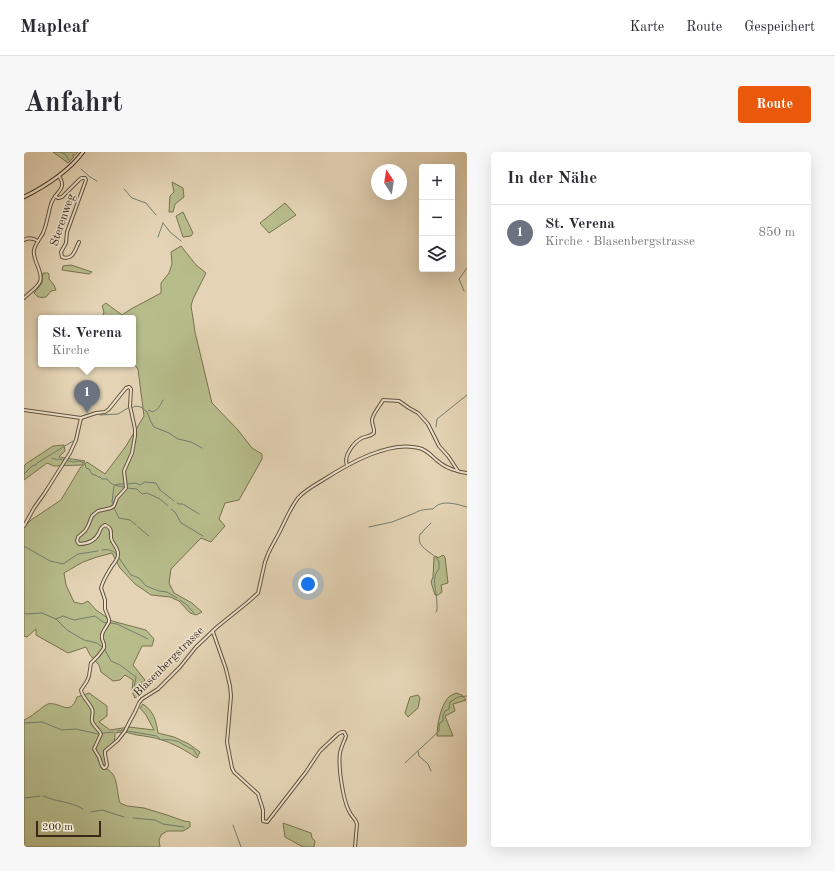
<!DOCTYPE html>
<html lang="de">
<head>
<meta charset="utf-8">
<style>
  :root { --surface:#fff; --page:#f7f7f7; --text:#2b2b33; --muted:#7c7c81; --line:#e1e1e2; --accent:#ea580c }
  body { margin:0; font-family:"Old Standard TT",serif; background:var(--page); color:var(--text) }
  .controls { position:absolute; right:12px; top:12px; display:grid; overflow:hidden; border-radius:4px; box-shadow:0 4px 16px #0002 }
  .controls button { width:36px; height:36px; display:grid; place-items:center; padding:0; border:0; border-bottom:1px solid var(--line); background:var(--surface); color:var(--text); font:20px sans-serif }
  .compass { position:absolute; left:347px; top:12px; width:36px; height:36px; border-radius:50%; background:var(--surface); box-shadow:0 4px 16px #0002; rotate:348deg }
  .scale { position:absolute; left:12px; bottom:10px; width:65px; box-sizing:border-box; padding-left:4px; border:2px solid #3a2814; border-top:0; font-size:11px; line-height:14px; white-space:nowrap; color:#3a2814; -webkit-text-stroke:3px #ede3cf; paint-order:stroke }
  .you { position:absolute; left:284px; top:432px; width:14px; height:14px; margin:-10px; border:3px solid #fff; border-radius:50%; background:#1a73e8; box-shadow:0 0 0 6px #1a73e833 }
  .badge { display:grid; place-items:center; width:26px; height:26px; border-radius:50%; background:var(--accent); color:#fff; font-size:13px; font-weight:700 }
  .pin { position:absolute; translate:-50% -33px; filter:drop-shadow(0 1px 2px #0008) }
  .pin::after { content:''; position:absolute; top:21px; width:14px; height:12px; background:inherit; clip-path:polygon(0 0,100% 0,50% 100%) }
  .popup { position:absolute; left:14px; top:163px; width:98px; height:52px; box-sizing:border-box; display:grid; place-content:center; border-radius:4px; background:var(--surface); filter:drop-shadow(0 1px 3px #0005); font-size:13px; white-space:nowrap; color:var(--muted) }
  .popup b { font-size:15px; color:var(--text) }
  .popup::after { content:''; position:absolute; left:50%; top:100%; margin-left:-8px; border:8px solid transparent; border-top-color:var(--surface) }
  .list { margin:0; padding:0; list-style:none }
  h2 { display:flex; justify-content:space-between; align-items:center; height:52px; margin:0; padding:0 16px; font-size:17px }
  h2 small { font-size:13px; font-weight:400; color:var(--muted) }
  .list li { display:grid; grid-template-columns:26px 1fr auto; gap:12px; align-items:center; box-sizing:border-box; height:56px; padding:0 16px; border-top:1px solid var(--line) }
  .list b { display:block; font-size:15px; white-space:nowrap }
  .list p { margin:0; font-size:13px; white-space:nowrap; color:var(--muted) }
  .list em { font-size:13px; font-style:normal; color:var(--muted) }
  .icon { flex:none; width:22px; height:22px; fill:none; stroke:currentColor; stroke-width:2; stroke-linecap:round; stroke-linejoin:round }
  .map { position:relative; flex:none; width:443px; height:695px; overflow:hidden; border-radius:4px }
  header { display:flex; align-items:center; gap:24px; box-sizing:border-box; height:56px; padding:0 20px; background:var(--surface); border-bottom:1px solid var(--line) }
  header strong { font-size:19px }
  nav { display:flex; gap:22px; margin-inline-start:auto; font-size:14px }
  .intro { display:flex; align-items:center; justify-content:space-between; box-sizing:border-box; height:96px; padding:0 24px }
  h1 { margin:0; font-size:28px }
  .button { padding:10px 18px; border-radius:4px; background:var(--accent); color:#fff; font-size:14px; font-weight:700 }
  main { display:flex; gap:24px; padding:0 24px }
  aside { flex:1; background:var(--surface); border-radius:4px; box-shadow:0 4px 16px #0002 }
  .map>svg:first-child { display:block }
</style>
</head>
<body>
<header>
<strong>Mapleaf</strong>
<nav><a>Karte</a><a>Route</a><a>Gespeichert</a></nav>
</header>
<div class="intro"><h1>Anfahrt</h1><a class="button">Route</a></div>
<main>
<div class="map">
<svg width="443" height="695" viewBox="0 0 443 695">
  <rect width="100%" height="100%" fill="#e4d4b5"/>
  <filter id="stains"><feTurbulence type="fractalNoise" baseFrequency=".005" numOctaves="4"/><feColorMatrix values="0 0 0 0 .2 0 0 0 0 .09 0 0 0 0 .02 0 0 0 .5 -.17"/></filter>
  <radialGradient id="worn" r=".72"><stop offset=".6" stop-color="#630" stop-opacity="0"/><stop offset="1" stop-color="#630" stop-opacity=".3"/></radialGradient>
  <g fill="#b7bc8b" stroke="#787250">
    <path d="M29,0H54L51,3H48L50,5L44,11Z"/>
    <path d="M148,30L159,36L160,45L151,52L149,60H145L146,44L150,40Z"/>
    <path d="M261,51L272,63L245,81L236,71Z"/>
    <path d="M159,60L169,81L167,84L159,85L152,64Z"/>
    <path d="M157,94L172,113L182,121L169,147L167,154L169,166L171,180L188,251L214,278L228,296L238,302V307L215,348L201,351L195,367L201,374L187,390L177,386L147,417L145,431L150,441L168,451L178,460L172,463L166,461L155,449L146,445L127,443L111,432L96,416L88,401L73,405L59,410L40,421L42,433L50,450L58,452L64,449L72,458L88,469L122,478L130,487L128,494H118L109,513L121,528L113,538L115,543L111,546L108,539L109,528L101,523L96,528L89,529L77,520L75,513L66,503L62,495L44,501L12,483V477L3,485L0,484V375L7,368L37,348L56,316L63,310L81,322L102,294L120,264L114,217L109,211V166H78L80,160L78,154L82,151L98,163L107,157L137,141V131L145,121L148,112L147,100Z"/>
    <path d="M47,113L68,120L65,122L38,118L39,114Z"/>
    <path d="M19,121H24L25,122V127L30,133L32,138L27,139L22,145C17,146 14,146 10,141L18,131Z"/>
    <path d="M40,293L41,299L35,305L61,309L58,313L30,314L23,311L0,328V314L3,311L29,294Z"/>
    <path d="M419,403L421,405L424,431L417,433L418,440L414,443H411L407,430L409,425L410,405L412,404L414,406Z"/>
    <path d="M65,541L83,554V564L75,570L86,578L105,575L130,578L122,563L116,556L119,552C130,560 132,568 134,581L150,585L165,592L176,600L173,606C158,596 143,588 126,585C122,584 117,584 113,583C103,581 102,579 91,581C91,594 88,590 80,599C80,604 82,608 82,613L81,615L78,613C73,602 68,599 76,588L74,587L69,597L79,616C95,619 92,639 96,651L103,654L120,656L143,663L160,669L166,670V675L159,679H143L137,683L135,688L136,695H0V568C4,566 8,564 11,561C16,558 19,554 24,552C36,549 46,566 53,545Z"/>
    <path d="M432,541L438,543L442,548L429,552L431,559L421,564L429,584H413C413,573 417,551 426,544C428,543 430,542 432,541Z"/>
    <path d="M394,543L396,546L394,556L384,565L381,561L386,545Z"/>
    <path d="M259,671L287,681L288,686L291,689L290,695H279L261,685Z"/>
  </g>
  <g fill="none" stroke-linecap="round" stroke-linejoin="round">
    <g stroke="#717e6f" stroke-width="1">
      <path d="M36,0L41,2L45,8"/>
      <path d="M57,17L66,25L73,29"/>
      <path d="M100,37L108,46L122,51L132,63"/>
      <path d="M139,71L146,80L157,89"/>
      <path d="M134,85L139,71"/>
      <path d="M440,139L435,127L443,116"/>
      <path d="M108,256L111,254L117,255L123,260L127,270L130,275L145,281L154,287L167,290L178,296"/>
      <path d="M124,259L125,258L128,260C134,258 136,254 139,248"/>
      <path d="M76,263L94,262L104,256"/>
      <path d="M412,275L413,267L443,243"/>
      <path d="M28,306L33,308L35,307L50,310L55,309L61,311L62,316L65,317L68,322L70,323H72L74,325H76L78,327H83C87,333 93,334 100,335"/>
      <path d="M0,322L8,314L12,313L13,311L49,289"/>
      <path d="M103,332L112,331L116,333L121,330L132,331L136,338L150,349"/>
      <path d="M91,333L96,332H100"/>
      <path d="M103,336L113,337L118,342L123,341L136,347L144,354"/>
      <path d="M153,351L155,352H159L175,362"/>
      <path d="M89,352L88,350L90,334"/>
      <path d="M90,356L95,366L106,368L112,373"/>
      <path d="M147,357L151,360L157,371L179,384"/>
      <path d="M407,371L399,379L398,381L396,382C391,397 411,400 415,410C415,412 415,415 415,417C408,425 411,432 412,442C413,447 413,453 413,458L412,460"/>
      <path d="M114,375L125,384"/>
      <path d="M345,375L368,370L391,361C395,358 403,357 409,357C417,347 432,352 443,355"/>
      <path d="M0,394L26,409L39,412L54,402L74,399"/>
      <path d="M78,398C84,397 89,398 93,403"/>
      <path d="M95,406L107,423L115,426L122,434L135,439L143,440L153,446"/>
      <path d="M156,448L163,453L170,461"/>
      <path d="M0,461L2,462L18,461L32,467L43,478L60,488L73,491L78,495"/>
      <path d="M32,467L39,464L50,468L71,464L79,470L83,471"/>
      <path d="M86,471L93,472L124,487"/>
      <path d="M81,498L87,509L96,513L112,525L110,537L113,543"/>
      <path d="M0,571L18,570L38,578L52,577L74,582"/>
      <path d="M93,579L99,578"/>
      <path d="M103,579L133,584L137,588C145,587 153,588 160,593C164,595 165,596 169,597L173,603"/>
      <path d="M79,581L90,580"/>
      <path d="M394,599L395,604L404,612L407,619"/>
      <path d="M381,611L415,579V574L416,571L419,569V563L421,559L425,557L426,550L434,545L443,544"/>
      <path d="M19,644C32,650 46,649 59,657"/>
      <path d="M0,645L1,646L16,644"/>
      <path d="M67,660L78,658L100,665"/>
      <path d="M109,666L131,668L139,672L160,675"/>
      <path d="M209,673L217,695"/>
    </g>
    <defs>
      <g id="street">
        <path d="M31,44L34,46L38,45L56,27L58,26H61L62,28L43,80L42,91L37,100L38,105C49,109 51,98 55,90"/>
        <path d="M0,88C5,85 9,86 14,89"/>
        <path d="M0,146C15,132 22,132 12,110C11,106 9,102 10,98C11,92 16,87 19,81C23,72 24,62 27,52C31,39 44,38 35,24"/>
        <path d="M0,258L57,266L72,261L81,260L85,257L102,236L105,235L107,237L106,254L111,277V284L108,301L100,319L102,336L93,346L90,354L87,356L74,359L68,364L64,374L61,379L54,385L53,389L55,392C64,392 71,389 75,381C77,376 77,375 81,373C88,376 87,379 87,386C88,392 95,396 94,403C94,407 91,410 88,414C84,421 79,428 77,436L81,448V457L85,467V470L79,480L78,483V487L80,492V496L74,504L67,511L65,524L63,529L57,538C58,545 65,550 68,557C70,561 67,565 68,569C69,574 75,577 77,582L70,597L75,605L78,614L80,616L82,615L83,613L81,602V599L94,588L101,579L105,571L111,560L115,551L118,547L134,537L156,515L172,495L193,475L224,450L234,441L241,410L244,402C248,393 254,384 258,375C263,365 267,355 274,346C281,338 291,333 299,328C324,312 365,288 395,296C404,298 408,305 415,310C422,316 434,320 443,321"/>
        <path d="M323,313C319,304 330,290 338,286C342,284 346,285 350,281C351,277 348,273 348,268C349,261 356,254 359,248L375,249L385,256L394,261L404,272L415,294L424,304L434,319"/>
        <path d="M0,374L10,356L20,342L46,301L52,288L57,266"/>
        <path d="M189,480L202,517L206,534L207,544L203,590L208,616L210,620L234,642L239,658V669L243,670L244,669L282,620L296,599L314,582L318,580H320L322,584C320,590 317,595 316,601C314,614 319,648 325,659C327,664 332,667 333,672L331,695"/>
      </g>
      <path id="secondary" d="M0,45C22,34 44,20 59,0"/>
    </defs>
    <use href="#street" stroke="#64533c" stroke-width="4"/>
    <use href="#secondary" stroke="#3a2814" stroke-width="4.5"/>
    <use href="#street" stroke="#ede3cf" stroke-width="2"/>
    <use href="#secondary" stroke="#ede3cf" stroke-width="2.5"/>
  </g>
  <g text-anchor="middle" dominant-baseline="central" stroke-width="3" stroke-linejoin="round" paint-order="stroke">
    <g font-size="12" fill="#3a2814" stroke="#ede3cf">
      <text transform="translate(39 68) rotate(-71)">Sterenweg</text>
      <text transform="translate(145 510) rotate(-45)">Blasenbergstrasse</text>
    </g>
  </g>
  <rect width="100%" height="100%" filter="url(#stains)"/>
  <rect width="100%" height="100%" fill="url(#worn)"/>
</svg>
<div class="controls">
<button>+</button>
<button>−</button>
<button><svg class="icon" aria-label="layers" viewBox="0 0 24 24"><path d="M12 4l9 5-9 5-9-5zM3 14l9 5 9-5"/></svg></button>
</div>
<svg class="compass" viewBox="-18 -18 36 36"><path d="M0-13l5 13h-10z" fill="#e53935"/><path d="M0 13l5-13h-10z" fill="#7c7c81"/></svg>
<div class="scale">200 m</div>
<div class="you"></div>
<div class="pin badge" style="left:63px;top:261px;background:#6b7280">1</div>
<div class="popup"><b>St. Verena</b>Kirche</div>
</div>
<aside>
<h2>In der Nähe<small></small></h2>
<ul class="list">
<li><span class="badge" style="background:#6b7280">1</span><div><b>St. Verena</b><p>Kirche · Blasenbergstrasse</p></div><em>850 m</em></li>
</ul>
</aside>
</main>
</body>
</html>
